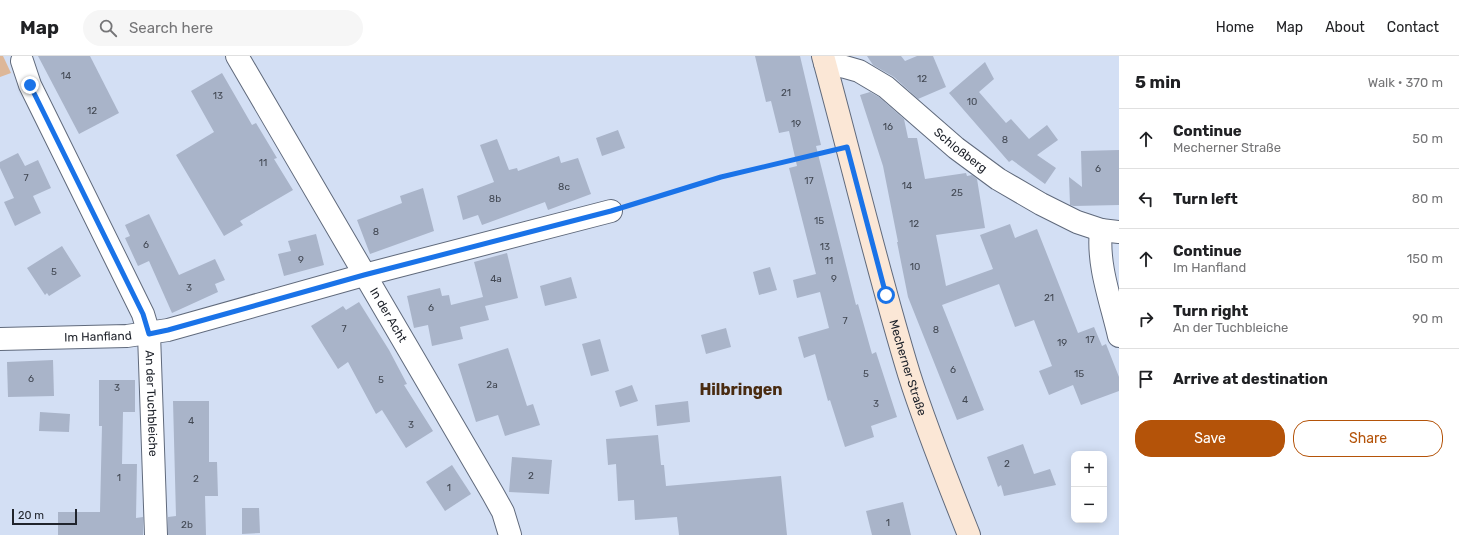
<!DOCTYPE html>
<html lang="en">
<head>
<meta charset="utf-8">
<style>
	:root { --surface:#fff; --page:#f6f6f6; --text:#202124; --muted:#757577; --line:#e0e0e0; --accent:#b45309 }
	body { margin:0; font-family:Rubik,sans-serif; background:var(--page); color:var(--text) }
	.controls { position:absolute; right:12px; bottom:12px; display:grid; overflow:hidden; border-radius:8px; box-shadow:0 2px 10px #0003 }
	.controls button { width:36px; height:36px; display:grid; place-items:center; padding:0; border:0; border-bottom:1px solid var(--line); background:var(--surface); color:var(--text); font:20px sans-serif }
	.scale { position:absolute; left:12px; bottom:10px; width:65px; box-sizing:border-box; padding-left:4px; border:2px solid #20242c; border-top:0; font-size:11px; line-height:14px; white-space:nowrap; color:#20242c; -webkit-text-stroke:3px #d3dff4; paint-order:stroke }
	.stop { position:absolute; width:12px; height:12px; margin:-9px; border:3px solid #1a73e8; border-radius:50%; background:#fff }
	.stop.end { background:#1a73e8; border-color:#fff; box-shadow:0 1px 4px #0008 }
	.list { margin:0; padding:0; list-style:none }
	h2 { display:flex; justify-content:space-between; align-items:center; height:52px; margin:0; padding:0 16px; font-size:17px }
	h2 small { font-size:13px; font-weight:400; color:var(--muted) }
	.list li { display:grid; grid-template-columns:26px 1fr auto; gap:12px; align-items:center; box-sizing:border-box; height:60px; padding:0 16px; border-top:1px solid var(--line) }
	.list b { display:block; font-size:15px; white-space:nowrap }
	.list p { margin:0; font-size:13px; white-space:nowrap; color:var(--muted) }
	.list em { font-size:13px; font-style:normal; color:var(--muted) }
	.actions { display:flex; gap:8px; padding:12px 16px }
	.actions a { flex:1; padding:9px 0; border:1px solid var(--accent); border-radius:16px; text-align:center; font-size:14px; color:var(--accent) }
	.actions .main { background:var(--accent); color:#fff }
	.icon { flex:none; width:22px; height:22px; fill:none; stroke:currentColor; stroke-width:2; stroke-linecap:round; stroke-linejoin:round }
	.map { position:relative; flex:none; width:1119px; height:479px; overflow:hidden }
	header { display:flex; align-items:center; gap:24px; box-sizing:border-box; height:56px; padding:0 20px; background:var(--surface); border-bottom:1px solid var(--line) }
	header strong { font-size:19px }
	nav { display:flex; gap:22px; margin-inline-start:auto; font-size:14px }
	.search { width:280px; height:36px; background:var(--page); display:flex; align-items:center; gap:10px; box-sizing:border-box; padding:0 14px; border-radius:22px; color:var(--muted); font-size:15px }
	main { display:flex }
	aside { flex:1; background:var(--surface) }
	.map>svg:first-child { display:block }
</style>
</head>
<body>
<header>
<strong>Map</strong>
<div class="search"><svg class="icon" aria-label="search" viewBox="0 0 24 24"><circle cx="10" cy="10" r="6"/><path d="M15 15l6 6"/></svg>Search here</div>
<nav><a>Home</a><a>Map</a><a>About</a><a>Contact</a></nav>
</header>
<main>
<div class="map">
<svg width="1119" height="479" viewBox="0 0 1119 479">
	<rect width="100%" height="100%" fill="#d3dff4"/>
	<path fill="#ddb798" d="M 0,0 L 3,0 L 11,17 L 0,21 Z"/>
	<g fill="#a9b4c9">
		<path d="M 38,0 L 90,0 L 119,57 L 79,78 Z"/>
		<path d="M 755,0 L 800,0 L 821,89 L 816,90 L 856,249 L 858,248 L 872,298 L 876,296 L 897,361 L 871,370 L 874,381 L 845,391 L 830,344 L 828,345 L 815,298 L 804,302 L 798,281 L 829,272 L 820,236 L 797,242 L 793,224 L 816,218 L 789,112 L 797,110 L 789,75 L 779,77 L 771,45 L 766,46 Z"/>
		<path d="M 867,0 L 901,0 L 905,5 L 917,0 L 933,0 L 946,31 L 918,43 L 894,21 L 873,9 Z"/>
		<path d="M 985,6 L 994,23 L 979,36 L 1006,67 L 1011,63 L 1029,83 L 1047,69 L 1058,84 L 1037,99 L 1056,112 L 1045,128 L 1012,104 L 1009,106 L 949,37 Z"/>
		<path d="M 222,17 L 252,69 L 256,67 L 277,102 L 274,103 L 293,134 L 240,165 L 243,169 L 224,180 L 176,99 L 214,76 L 191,35 Z"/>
		<path d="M 870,36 L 879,41 L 904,63 L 908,82 L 917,82 L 925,123 L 966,117 L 967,120 L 972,119 L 977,123 L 985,172 L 936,179 L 946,230 L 993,213 L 980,179 L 1010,168 L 1015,182 L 1037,173 L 1078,277 L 1094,271 L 1102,290 L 1106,288 L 1119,321 L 1119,335 L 1081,349 L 1073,329 L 1049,339 L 1039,315 L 1052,310 L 1034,264 L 1015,271 L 999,228 L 942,249 L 984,354 L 957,364 L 908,241 L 897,186 L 898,186 L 883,110 L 860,39 Z"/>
		<path d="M 618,74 L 625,92 L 602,100 L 596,82 Z"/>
		<path d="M 497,83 L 509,114 L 517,112 L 518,115 L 559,100 L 561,107 L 578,102 L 591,138 L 548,154 L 545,146 L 482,169 L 478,159 L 463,164 L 457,140 L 494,126 L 480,89 Z"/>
		<path d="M 1119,94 L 1119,149 L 1074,150 L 1070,149 L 1069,121 L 1082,131 L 1081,95 Z"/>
		<path d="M 18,97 L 25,110 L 38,104 L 51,132 L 33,140 L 41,157 L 15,170 L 4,146 L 14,142 L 0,112 L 0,106 Z"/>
		<path d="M 423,132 L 434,175 L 370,198 L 357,164 L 402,147 L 400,140 Z"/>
		<path d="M 149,158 L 179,219 L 215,203 L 225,224 L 215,228 L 218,236 L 172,257 L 149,205 L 138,210 L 125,182 L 130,180 L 125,169 Z"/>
		<path d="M 316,178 L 324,209 L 284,220 L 278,198 L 291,195 L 288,185 Z"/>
		<path d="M 62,190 L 81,220 L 49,240 L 47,237 L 45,239 L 27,212 Z"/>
		<path d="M 507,197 L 518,242 L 485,250 L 489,264 L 460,271 L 463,283 L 432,290 L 428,269 L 414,272 L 407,240 L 440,232 L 442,240 L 449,239 L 451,249 L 483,241 L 474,206 Z"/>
		<path d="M 770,211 L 777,234 L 759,239 L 753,216 Z"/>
		<path d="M 571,221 L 577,242 L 545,250 L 540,230 Z"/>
		<path d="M 359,246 L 389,294 L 407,328 L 404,329 L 433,375 L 406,392 L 382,354 L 376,358 L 348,306 L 338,313 L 311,270 L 343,250 L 346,254 Z"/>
		<path d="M 726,272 L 731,291 L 706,298 L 701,279 Z"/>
		<path d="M 600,283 L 609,315 L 591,320 L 582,288 Z"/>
		<path d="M 508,292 L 527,350 L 533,348 L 540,369 L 505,380 L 498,359 L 476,366 L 458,308 Z"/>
		<path d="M 53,304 L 54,340 L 8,341 L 7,306 Z"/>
		<path d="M 99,324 L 135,324 L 135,356 L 123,356 L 122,408 L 137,408 L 136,462 L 143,461 L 143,479 L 58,479 L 58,456 L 100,456 L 102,370 L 99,370 Z"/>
		<path d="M 632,329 L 638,345 L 620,351 L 615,335 Z"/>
		<path d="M 173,345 L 209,345 L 209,406 L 217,406 L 218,440 L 205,440 L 206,479 L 168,479 L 168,461 L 176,460 Z"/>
		<path d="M 688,345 L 690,366 L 657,370 L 655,349 Z"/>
		<path d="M 40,356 L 70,358 L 69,376 L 39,375 Z"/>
		<path d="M 658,379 L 661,409 L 664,409 L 666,430 L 781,420 L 787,479 L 679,479 L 677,461 L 635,464 L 634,444 L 618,445 L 616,408 L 608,409 L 606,383 Z"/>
		<path d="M 1023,388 L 1034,418 L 1050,413 L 1056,429 L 1004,440 L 1001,429 L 998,431 L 987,401 Z"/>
		<path d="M 512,401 L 552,404 L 549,438 L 509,436 Z"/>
		<path d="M 452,409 L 471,438 L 445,455 L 426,426 Z"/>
		<path d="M 903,446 L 911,479 L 872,479 L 866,455 Z"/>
		<path d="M 242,452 L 259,452 L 260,477 L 242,478 Z"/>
	</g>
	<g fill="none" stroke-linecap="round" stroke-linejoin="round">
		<g stroke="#606a7c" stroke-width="24">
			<g id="street">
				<path id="s1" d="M 237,0 L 493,438 L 503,456 L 510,479"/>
				<path id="s2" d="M 22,5 L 30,29 L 143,258 L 149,278 L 156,479"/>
				<path id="s3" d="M 825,7 L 845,11 L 859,15 L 886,31 L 956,92 L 998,123 L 1041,148 L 1077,166 L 1101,174 L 1119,176"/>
				<path d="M 1101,174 C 1097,209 1111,245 1119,280"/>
				<path id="s4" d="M 0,283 L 127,280 L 168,274 L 364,219 L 611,155"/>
			</g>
		</g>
		<g stroke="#606a7c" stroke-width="24">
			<g id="secondary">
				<path id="s5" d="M 823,0 C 852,106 877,213 909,318 C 926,372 948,426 969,479"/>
			</g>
		</g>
		<path stroke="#9ca6b7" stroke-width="2.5" stroke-dasharray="2 2" stroke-linecap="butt" d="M 631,148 L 721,121 L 827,96"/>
		<use href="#street" stroke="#fff" stroke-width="22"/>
		<use href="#secondary" stroke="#fbe7d6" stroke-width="22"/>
	</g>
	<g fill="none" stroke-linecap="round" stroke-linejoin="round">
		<path stroke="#1a73e8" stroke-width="5" d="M 30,29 L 143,258 L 149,278 L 168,274 L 364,219 L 611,155 L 721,121 L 847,91 L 886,239"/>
	</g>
	<g text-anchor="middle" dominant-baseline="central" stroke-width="3" stroke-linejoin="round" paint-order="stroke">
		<g font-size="10" fill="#424853">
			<text x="66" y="20">14</text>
			<text x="922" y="23">12</text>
			<text x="786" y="37">21</text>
			<text x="218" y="40">13</text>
			<text x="972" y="46">10</text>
			<text x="92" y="55">12</text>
			<text x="796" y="68">19</text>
			<text x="888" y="71">16</text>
			<text x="1005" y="84">8</text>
			<text x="263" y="107">11</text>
			<text x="1098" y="113">6</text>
			<text x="26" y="122">7</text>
			<text x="809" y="125">17</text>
			<text x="907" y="130">14</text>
			<text x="564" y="131">8c</text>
			<text x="957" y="137">25</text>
			<text x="495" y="143">8b</text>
			<text x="819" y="165">15</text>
			<text x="914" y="168">12</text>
			<text x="376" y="176">8</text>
			<text x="146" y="189">6</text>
			<text x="825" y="191">13</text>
			<text x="301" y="204">9</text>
			<text x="829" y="205">11</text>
			<text x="915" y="211">10</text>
			<text x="54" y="216">5</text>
			<text x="496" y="223">4a</text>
			<text x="834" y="223">9</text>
			<text x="189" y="232">3</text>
			<text x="1049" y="242">21</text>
			<text x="431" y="252">6</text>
			<text x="845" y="265">7</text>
			<text x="344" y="273">7</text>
			<text x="936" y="274">8</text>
			<text x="1090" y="284">17</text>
			<text x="1062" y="287">19</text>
			<text x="953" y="314">6</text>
			<text x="866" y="318">5</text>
			<text x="1079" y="318">15</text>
			<text x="31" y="323">6</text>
			<text x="381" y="324">5</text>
			<text x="492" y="329">2a</text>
			<text x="117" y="332">3</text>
			<text x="965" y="344">4</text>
			<text x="876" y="348">3</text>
			<text x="191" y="365">4</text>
			<text x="411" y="369">3</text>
			<text x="1007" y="408">2</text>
			<text x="531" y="420">2</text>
			<text x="119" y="422">1</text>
			<text x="196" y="423">2</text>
			<text x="449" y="432">1</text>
			<text x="888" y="467">1</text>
			<text x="187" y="469">2b</text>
		</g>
		<g font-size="12" fill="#20242c" stroke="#d3dff4">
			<text stroke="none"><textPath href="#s3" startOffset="164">Schloßberg</textPath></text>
			<text stroke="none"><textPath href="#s1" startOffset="300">In der Acht</textPath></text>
			<text stroke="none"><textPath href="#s4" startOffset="98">Im Hanfland</textPath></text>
			<text stroke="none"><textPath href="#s5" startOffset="323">Mecherner Straße</textPath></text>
			<text stroke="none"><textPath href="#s2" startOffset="371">An der Tuchbleiche</textPath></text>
		</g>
		<g font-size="16" font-weight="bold" fill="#492b10" stroke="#d3dff4">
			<text x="741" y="333">Hilbringen</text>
		</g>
	</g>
</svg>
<div class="controls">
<button>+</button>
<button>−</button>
</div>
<div class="scale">20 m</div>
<div class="stop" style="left:886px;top:239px"></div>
<div class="stop end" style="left:30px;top:29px"></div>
</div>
<aside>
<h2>5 min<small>Walk · 370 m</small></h2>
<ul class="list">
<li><svg class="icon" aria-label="ahead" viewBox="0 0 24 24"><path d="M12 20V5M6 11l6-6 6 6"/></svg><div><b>Continue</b><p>Mecherner Straße</p></div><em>50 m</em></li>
<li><svg class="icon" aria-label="left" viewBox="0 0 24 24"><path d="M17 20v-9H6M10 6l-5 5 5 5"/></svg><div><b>Turn left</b></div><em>80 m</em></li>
<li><svg class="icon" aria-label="ahead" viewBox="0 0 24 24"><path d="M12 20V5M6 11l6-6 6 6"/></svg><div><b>Continue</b><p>Im Hanfland</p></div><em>150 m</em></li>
<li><svg class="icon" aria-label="right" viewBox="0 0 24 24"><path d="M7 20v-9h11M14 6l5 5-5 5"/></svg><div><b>Turn right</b><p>An der Tuchbleiche</p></div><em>90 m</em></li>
<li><svg class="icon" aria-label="arrive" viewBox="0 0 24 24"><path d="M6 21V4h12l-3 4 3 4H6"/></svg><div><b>Arrive at destination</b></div></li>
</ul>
<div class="actions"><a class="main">Save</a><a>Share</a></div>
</aside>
</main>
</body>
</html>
